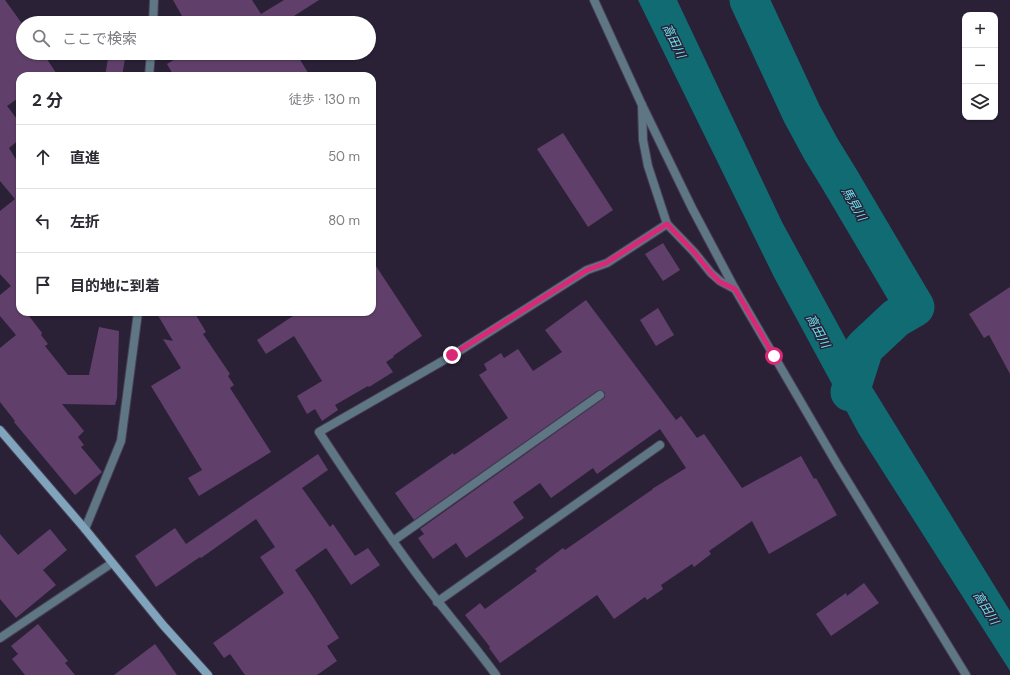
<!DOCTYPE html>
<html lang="ja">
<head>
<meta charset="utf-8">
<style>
	:root { --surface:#fff; --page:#f7f7f7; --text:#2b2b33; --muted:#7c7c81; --line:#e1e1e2 }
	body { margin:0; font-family:"DM Sans","Noto Sans JP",sans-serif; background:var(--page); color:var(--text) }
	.controls { position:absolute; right:12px; top:12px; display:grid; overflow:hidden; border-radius:8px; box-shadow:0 1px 3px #0004 }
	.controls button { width:36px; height:36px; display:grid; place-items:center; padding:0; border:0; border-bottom:1px solid var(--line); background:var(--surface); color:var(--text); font:20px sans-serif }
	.stop { position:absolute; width:12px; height:12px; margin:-9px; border:3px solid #db2777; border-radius:50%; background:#fff }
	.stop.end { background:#db2777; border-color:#fff; box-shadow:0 1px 4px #0008 }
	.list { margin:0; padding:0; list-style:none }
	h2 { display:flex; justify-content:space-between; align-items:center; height:52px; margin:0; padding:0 16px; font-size:17px }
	h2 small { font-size:13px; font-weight:400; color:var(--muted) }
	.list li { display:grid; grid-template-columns:26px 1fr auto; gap:12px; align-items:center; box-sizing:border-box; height:64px; padding:0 16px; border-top:1px solid var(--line) }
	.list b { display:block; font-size:15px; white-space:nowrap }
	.list em { font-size:13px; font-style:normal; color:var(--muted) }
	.icon { flex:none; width:22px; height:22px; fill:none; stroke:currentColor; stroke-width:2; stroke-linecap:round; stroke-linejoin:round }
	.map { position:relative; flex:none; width:1010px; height:675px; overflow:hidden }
	.search { position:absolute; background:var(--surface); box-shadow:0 1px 3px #0004; left:16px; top:16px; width:360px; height:44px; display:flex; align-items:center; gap:10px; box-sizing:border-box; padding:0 14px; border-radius:22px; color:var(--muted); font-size:15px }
	.panel { position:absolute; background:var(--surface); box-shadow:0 1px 3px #0004; left:16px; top:72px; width:360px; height:244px; border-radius:12px }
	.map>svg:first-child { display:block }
</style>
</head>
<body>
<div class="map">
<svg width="1010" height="675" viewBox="0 0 1010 675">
	<rect width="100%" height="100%" fill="#2a2137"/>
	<path fill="#116b73" d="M 638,0 L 677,0 L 782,222 L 872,387 L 1010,611 L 1010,671 L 859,434 L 774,277 Z"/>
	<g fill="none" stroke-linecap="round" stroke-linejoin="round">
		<path stroke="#116b73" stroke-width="39" d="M 749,0 L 802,114 L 821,149 L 840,180 L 915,307 L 896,318 L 864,348 L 850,392"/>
	</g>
	<g fill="#60406a">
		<path d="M 0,0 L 5,0 L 23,25 L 23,53 L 43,53 L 58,76 L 20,76 L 20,97 L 7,106 L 20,123 L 20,139 L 9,148 L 20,166 L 20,312 L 26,312 L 42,333 L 41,335 L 48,344 L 45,346 L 68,375 L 89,375 L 99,327 L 119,331 L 117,398 L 115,405 L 62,404 L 84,431 L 78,437 L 84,445 L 81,447 L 102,472 L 75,495 L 14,422 L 15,421 L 0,402 L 0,348 L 16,335 L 0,316 L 0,295 L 11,286 L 0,274 L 0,211 L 15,199 L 0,181 Z"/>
		<path d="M 173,0 L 252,0 L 261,14 L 284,0 L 319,0 L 283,23 L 186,23 Z"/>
		<path d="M 109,53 L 126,53 L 122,76 L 105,76 Z"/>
		<path d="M 185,53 L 296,53 L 310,76 L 174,76 L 167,64 Z"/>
		<path d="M 563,133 L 613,210 L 588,227 L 537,149 Z"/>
		<path d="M 663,243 L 680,270 L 663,281 L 645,254 Z"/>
		<path d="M 372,260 L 422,336 L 393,356 L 394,357 L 386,362 L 393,372 L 369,387 L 368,386 L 335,405 L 338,410 L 322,421 L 315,409 L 307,414 L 297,396 L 322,381 L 294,336 L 266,354 L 257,340 L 299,312 L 372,312 Z"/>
		<path d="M 1010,287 L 1010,374 L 989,335 L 984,338 L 969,314 Z"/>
		<path d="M 586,300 L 676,420 L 681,416 L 697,438 L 704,434 L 742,488 L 801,456 L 814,479 L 816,478 L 837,515 L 769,554 L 752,521 L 709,551 L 711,554 L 694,567 L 692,564 L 661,585 L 663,589 L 647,600 L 645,597 L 614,619 L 597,595 L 500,663 L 489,648 L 490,647 L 465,615 L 480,603 L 485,609 L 537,571 L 535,569 L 563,548 L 565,550 L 653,489 L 652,489 L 686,468 L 660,429 L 597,474 L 593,468 L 551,498 L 540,483 L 513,502 L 524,518 L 466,558 L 456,543 L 433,559 L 418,538 L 424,534 L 420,529 L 603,399 L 605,397 L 605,394 L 604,392 L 600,390 L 597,391 L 414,520 L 395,493 L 453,453 L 454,455 L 508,418 L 479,375 L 487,370 L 484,364 L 501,353 L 504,358 L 518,349 L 533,371 L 562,352 L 545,330 Z"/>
		<path d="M 658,308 L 674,335 L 656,346 L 640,320 Z"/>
		<path d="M 156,312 L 194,312 L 206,332 L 203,334 L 230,374 L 228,376 L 234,385 L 230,388 L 271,452 L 199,496 L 188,478 L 202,470 L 151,386 L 181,368 L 163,339 L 173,341 Z"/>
		<path d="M 318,454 L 328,470 L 302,488 L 330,527 L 333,524 L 355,556 L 368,548 L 380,565 L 351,585 L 326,548 L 295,570 L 313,597 L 339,638 L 327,646 L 337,661 L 317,675 L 245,675 L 230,654 L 224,658 L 213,643 L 284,593 L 260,557 L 275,547 L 256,519 L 201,558 L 200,557 L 156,587 L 135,556 L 175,528 L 186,544 Z"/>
		<path d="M 50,529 L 67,550 L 43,570 L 56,585 L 16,618 L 0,599 L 0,534 L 18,555 Z"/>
		<path d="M 864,583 L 879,603 L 831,636 L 816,614 L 846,593 L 847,596 Z"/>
		<path d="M 38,624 L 68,661 L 65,663 L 75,675 L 25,675 L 12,659 L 18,654 L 11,646 Z"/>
		<path d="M 155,644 L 177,675 L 114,675 Z"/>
	</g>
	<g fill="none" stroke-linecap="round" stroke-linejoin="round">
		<g stroke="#473f54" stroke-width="10">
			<g id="street">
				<path d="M 594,0 L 642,105 L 692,208 L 735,289 L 837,464 L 966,675"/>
				<path d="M 153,23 L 154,0"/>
				<path d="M 149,76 L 151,53"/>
				<path d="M 667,224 L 694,252 L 711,273 L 720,281 L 735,289"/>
				<path d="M 85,529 L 121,441 L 138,312"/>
				<path d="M 393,541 L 600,395"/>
				<path d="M 437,602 L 660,445"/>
				<path d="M 0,638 L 112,563"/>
				<path d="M 496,675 C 471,641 444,610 419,577 C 384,530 351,481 319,432 L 453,355 L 587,270 L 607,263 L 667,224 L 648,166 L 643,140 L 642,105"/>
			</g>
		</g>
		<g stroke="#473f54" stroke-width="10">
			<path id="secondary" d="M 0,430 L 85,529 L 163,625 L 208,675"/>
		</g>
		<use href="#street" stroke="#5f7685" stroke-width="8"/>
		<use href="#secondary" stroke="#7fa4bb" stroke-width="8"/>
	</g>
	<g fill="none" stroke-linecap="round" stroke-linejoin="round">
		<path stroke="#db2777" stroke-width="5" d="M 452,355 L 587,270 L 606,263 L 667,224 L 694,252 L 711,273 L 720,282 L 735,289 L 774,356"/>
	</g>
	<g text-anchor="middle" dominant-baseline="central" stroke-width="3" stroke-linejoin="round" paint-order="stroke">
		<g font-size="12" font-style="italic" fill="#6ce3ef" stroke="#2a2137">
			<text transform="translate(674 41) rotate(64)">高田川</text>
			<text transform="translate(854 204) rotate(60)">馬見川</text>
			<text transform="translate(818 331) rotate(62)">高田川</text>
			<text transform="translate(986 608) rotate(58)">高田川</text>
		</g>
	</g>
</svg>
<div class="controls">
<button>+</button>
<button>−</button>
<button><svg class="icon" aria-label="layers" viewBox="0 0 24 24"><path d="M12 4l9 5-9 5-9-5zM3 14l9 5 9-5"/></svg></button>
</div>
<div class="stop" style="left:774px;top:356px"></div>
<div class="stop end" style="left:452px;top:355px"></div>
<div class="search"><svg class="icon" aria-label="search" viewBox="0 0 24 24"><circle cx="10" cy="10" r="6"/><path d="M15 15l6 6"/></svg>ここで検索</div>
<section class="panel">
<h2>2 分<small>徒歩 · 130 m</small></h2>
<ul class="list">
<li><svg class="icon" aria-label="ahead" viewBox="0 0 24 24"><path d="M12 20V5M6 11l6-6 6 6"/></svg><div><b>直進</b></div><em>50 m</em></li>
<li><svg class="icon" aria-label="left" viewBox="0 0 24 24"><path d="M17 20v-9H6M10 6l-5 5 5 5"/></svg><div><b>左折</b></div><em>80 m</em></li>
<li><svg class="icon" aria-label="arrive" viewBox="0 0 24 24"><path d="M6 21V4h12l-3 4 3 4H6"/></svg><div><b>目的地に到着</b></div></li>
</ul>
</section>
</div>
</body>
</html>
